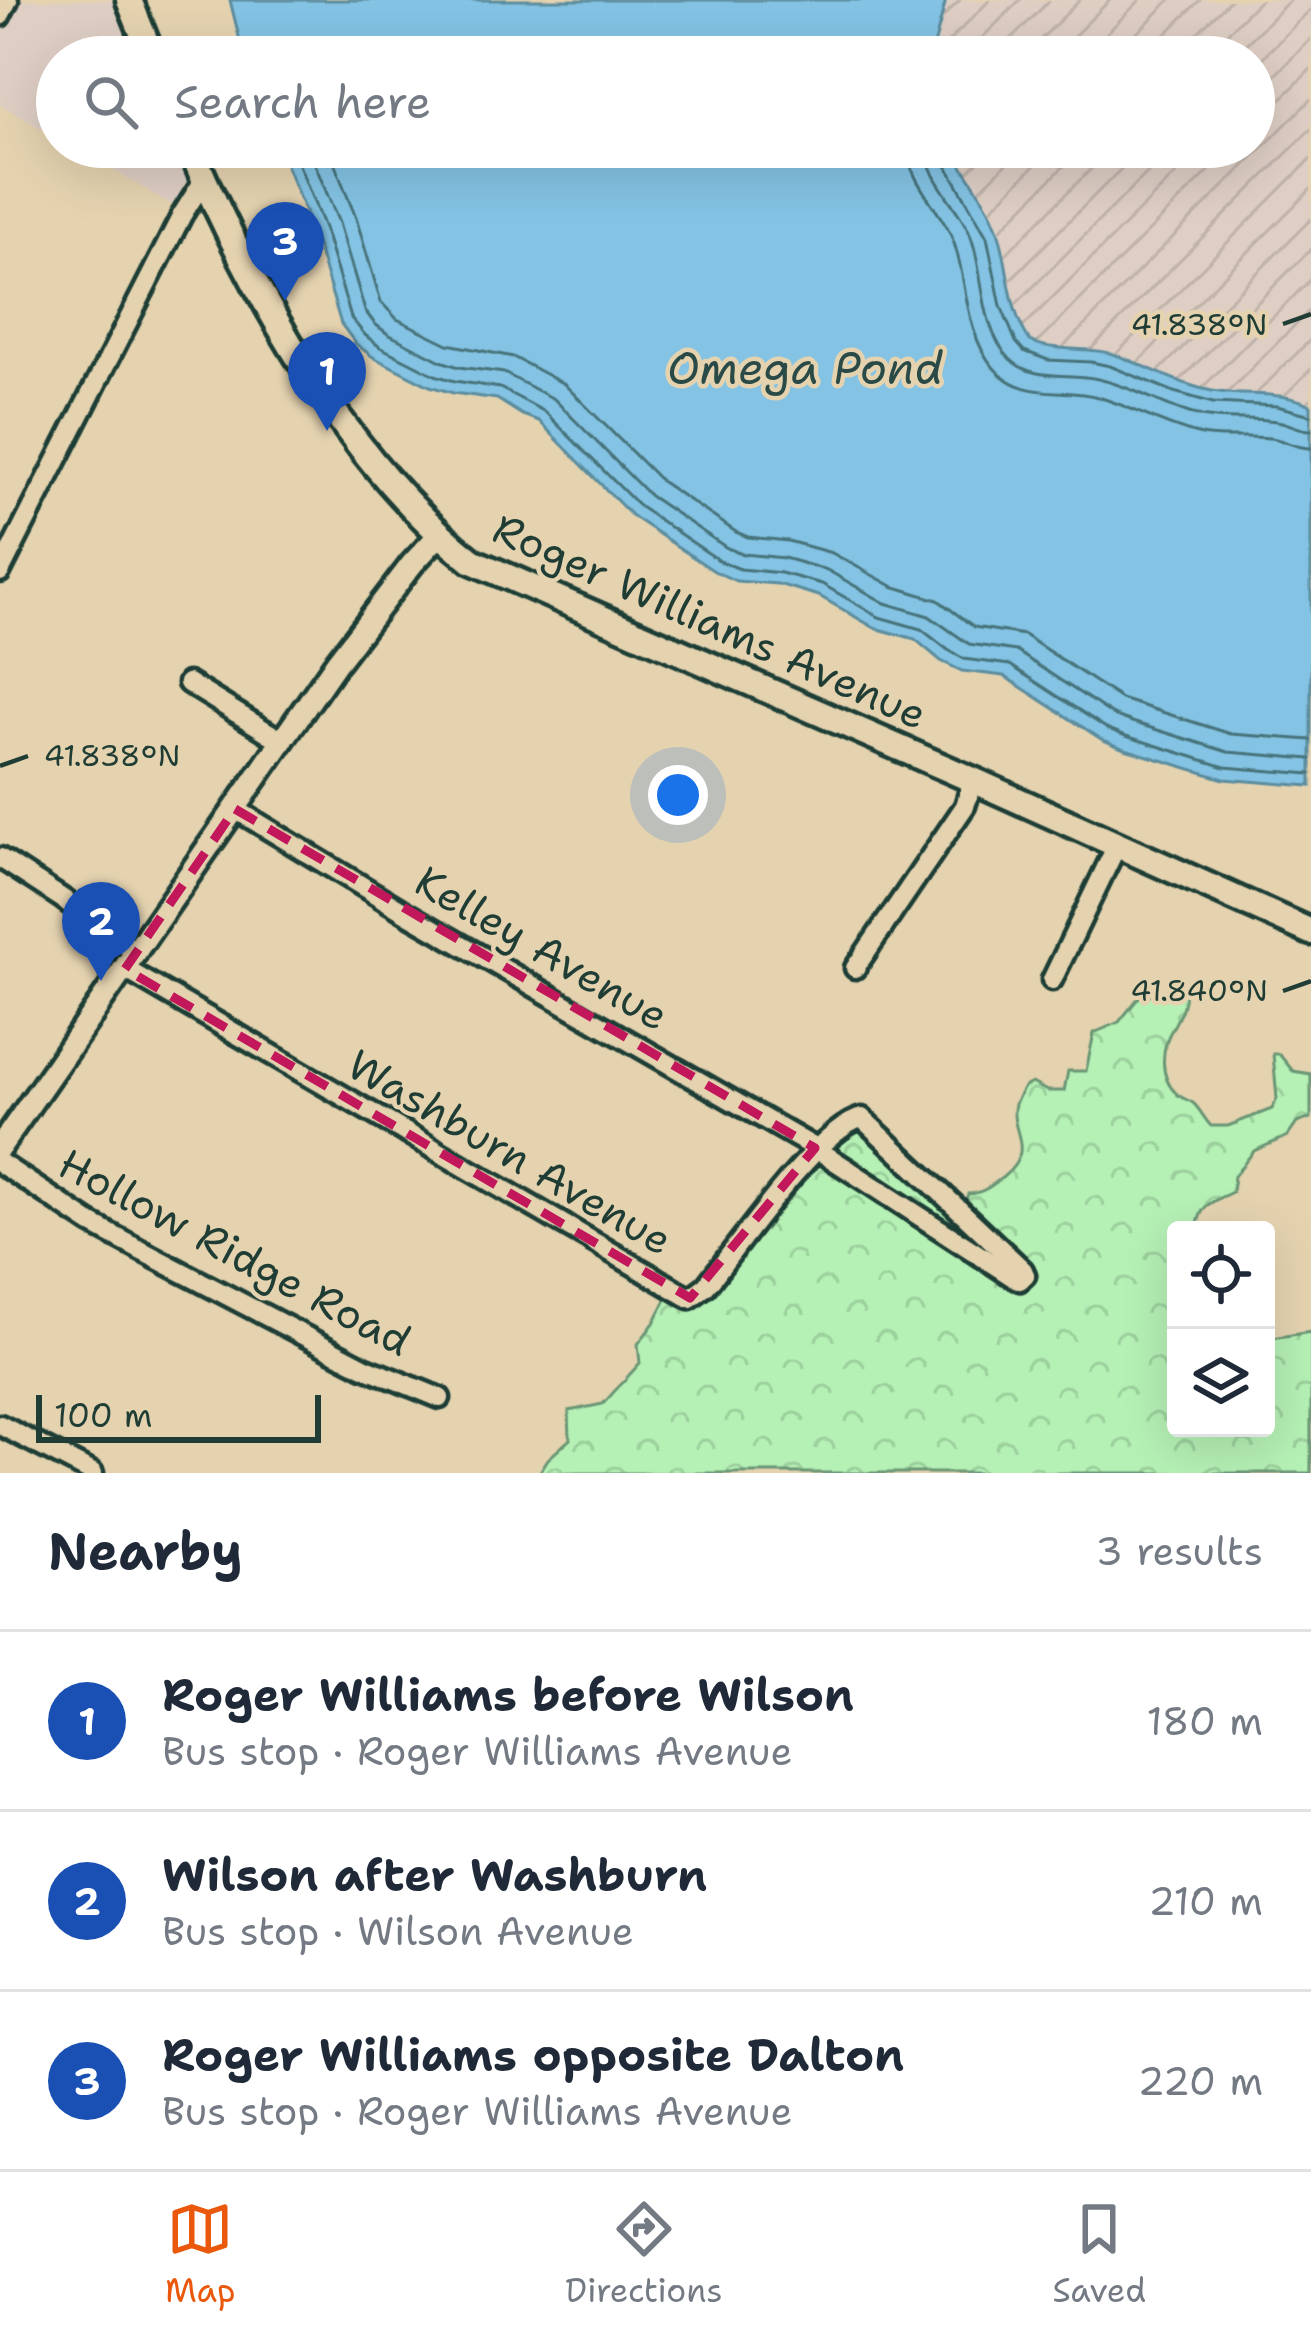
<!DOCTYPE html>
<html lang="en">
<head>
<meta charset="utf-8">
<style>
	:root { --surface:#fff; --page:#f2f2f3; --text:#1f2937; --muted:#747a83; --line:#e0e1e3; --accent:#ea580c }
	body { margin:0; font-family:"Shantell Sans",sans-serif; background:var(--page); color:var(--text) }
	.controls { position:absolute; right:36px; bottom:36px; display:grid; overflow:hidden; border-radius:12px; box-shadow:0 12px 48px #0002 }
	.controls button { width:108px; height:108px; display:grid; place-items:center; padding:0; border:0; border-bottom:3px solid var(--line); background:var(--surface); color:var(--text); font:60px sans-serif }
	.scale { position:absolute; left:36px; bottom:30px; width:285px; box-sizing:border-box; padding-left:12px; border:6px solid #1f3d34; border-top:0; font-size:33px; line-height:42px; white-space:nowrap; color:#1f3d34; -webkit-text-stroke:9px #e5d3b0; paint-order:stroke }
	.you { position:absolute; left:678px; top:795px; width:42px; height:42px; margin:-30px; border:9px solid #fff; border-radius:50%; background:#1a73e8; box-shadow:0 0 0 18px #1a73e833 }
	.badge { display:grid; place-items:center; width:78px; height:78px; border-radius:50%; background:var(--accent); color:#fff; font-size:39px; font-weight:700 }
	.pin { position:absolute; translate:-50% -99px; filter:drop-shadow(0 3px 6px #0008) }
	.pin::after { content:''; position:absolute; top:63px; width:42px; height:36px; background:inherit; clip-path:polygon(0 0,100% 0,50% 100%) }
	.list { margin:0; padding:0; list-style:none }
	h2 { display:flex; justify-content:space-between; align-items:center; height:156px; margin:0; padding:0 48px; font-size:51px }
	h2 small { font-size:39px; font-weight:400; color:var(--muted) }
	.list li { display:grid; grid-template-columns:78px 1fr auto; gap:36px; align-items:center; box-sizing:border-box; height:180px; padding:0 48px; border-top:3px solid var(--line) }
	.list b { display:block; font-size:45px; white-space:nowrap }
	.list p { margin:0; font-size:39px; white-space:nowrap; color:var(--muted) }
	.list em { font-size:39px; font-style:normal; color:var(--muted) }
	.icon { flex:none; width:66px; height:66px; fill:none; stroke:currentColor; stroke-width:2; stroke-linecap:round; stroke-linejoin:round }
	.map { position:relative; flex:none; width:1311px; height:1473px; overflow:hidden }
	.search { position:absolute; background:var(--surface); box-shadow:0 12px 48px #0002; left:36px; right:36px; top:36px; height:132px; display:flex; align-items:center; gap:30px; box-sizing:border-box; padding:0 42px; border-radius:66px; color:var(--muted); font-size:45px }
	.sheet { height:696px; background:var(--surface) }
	nav { display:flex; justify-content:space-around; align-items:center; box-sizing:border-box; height:168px; border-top:3px solid var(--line); background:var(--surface); font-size:33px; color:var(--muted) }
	nav a { display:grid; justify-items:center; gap:6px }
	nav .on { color:var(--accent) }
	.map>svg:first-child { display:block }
</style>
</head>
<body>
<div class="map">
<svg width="1311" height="1473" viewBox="0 0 1311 1473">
	<defs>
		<pattern id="industrial-furrows" width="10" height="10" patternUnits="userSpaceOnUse" patternTransform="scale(3)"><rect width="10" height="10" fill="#decec4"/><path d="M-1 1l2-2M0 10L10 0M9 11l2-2" fill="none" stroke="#beb2a9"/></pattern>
		<pattern id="forest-crowns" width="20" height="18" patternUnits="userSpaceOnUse" patternTransform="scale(3)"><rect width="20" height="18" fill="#b5f0b5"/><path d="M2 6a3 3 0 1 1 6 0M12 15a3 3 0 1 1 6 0" fill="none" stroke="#9bcf9c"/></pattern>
	</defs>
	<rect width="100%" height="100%" fill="#e5d3b0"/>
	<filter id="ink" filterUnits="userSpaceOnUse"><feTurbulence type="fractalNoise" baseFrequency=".00833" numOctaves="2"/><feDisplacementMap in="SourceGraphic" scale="24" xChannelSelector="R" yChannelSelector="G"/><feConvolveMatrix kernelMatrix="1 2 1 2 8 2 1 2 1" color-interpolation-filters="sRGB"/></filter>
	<g filter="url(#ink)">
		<g fill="#decec4">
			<path d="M 0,0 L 130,0 L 150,57 L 57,57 L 57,138 L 0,104 Z"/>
			<path d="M 73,147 L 186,147 L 197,173 L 179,209 Z"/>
		</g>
		<path fill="url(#industrial-furrows)" d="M 946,0 L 1311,0 L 1311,405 L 1278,394 L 1229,393 L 1203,389 L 1092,350 L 1051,348 L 1030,341 L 1012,302 L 999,234 L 990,214 L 950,147 L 1254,147 L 1254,57 L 931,57 Z"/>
		<path fill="url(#forest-crowns)" stroke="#6a9674" stroke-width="3" d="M 1184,983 C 1187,1002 1181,1013 1172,1029 C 1161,1048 1159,1077 1176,1093 C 1180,1098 1187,1099 1193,1103 C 1200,1109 1204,1119 1211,1126 L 1228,1126 L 1272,1109 L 1277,1099 L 1273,1054 L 1279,1054 L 1293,1071 L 1311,1074 L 1311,1118 L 1297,1123 L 1288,1136 L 1254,1151 L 1234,1176 L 1232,1192 C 1210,1203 1200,1204 1197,1230 L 1176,1230 L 1176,1428 L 1266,1428 L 1266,1336 L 1272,1338 L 1311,1332 L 1311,1473 L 539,1473 L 548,1459 L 570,1439 L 569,1411 L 603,1404 L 640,1363 L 638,1344 L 654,1323 L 674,1284 L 687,1290 L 695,1287 L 792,1178 L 862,1121 L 962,1211 L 968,1194 C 983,1193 991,1186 1003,1177 C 1038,1148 1008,1131 1015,1104 C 1017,1098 1021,1093 1024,1087 L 1032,1083 L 1047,1091 L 1064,1091 L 1068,1071 L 1086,1071 L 1094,1033 L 1119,1022 L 1139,997 L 1168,991 Z"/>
		<g fill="#84c3e4" stroke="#5c8d9e" stroke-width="3">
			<path d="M 230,0 L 946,0 L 931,57 L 244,57 Z"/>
			<path d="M 279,147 L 950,147 C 966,174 988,201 998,231 C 1010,268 1007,308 1030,341 C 1056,353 1086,346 1113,354 C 1149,366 1181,387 1219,392 C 1252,397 1280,390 1311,405 L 1311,786 L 1224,779 L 1122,748 L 1101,739 L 1004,676 L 962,671 L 941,661 L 915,639 L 875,628 L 819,596 L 778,584 L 736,581 L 714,571 L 632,516 L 539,421 L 522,415 L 497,399 L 453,393 L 430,386 L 373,357 L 356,344 L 341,324 L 313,232 Z"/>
		</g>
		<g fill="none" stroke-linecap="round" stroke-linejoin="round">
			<g stroke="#47737a" stroke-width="3">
				<path d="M 292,147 L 324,228 L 351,318 L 365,335 L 380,347 L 435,375 L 455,381 L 500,388 L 545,412 L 640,507 L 720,561 L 740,569 L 781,573 L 822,584 L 879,617 L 921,629 L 948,650 L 964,659 L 1010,665 L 1106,728 L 1126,736 L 1225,767 L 1311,774"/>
				<path d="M 308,147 L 339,223 L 365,311 L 375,324 L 388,334 L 441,361 L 459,367 L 504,373 L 554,399 L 650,496 L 727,548 L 743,554 L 784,558 L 827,570 L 885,603 L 929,616 L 969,644 L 1016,651 L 1113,715 L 1132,722 L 1228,752 L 1311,759"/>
				<path d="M 328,147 L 356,218 L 381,302 L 397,319 L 448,344 L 513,357 L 564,384 L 662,482 L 736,532 L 748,537 L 788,541 L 832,553 L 892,586 L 938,600 L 974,627 L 1024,635 L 1121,699 L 1231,734 L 1311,740"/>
				<path d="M 907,147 C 909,185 944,211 955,246 C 968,286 965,334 994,368 C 1022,401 1062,387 1098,397 C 1133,407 1165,427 1202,435 C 1226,440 1252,434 1276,439 C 1288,442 1297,448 1311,448"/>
				<path d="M 926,147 C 927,180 960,207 971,237 C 985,275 979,327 1010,359 C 1033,382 1069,372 1098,379 C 1131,386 1161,405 1193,414 C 1221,422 1248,417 1276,421 C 1288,422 1298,430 1311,430"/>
				<path d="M 941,147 L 942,157 L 987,237 L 1001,306 L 1016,342 L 1024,351 L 1048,360 L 1091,362 L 1110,366 L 1174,392 L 1213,403 L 1277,406 L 1311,415"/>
			</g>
			<g stroke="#1f3d34" stroke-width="27">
				<g id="minor">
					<path d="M 0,16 L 8,0"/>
					<path d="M 0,572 L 182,215 L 204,180"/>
					<path d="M 188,683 L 282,741"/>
					<path d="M 235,809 L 410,915 L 815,1148 L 1013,1277 L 1020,1280 L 1025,1275"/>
					<path d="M 0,858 L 63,899 L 137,953"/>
					<path d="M 855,968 L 965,806 L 973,780"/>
					<path d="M 125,969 L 690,1298 L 706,1286 C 737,1247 819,1128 862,1118 L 1023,1270 L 1025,1275"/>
					<path d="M 1052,980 L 1117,845"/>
					<path d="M 0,1163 L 90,1223 L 142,1251 L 364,1367 L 440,1398"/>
					<path d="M 0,1425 L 93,1473"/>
				</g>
			</g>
			<g stroke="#1f3d34" stroke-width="30">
				<path id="tertiary" d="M 0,1147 L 336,663 L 412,564 L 439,535"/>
			</g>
			<g stroke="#1f3d34" stroke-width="33">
				<g id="secondary">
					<path d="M 129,0 L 152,57"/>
					<path d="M 190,147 C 251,291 348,464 472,561 L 973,780 L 1311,932"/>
				</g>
			</g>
			<use href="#minor" stroke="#e5d3b0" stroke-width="18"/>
			<use href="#tertiary" stroke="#e5d3b0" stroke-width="21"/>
			<use href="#secondary" stroke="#e5d3b0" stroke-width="24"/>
		</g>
	</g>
	<path fill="none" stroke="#c2185b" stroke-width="9" stroke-dasharray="24 15" stroke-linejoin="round" d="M 235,809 L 815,1148 L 690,1298 L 125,969 Z"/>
	<path fill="none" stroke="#1f3d34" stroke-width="4.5" d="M 1283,324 L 1311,314M 0,766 L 28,756M 1283,991 L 1311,981"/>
	<g text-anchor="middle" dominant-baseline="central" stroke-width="9" stroke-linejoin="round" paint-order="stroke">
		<g font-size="42" fill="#1f3d34" stroke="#e5d3b0">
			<text transform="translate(710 621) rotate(24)">Roger Williams Avenue</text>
			<text transform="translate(542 948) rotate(30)">Kelley Avenue</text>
			<text transform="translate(510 1152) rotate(30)">Washburn Avenue</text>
			<text transform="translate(235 1252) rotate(28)">Hollow Ridge Road</text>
		</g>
		<g font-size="45" font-style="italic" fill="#294a46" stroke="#e5d3b0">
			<text x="805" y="368">Omega Pond</text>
		</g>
	</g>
	<g font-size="30" text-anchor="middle" fill="#1f3d34" stroke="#e5d3b0" stroke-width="9" stroke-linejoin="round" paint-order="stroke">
		<text x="1199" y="335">41.838°N</text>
		<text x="112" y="766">41.838°N</text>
		<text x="1199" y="1001">41.840°N</text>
	</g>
</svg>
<div class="controls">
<button><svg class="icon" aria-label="locate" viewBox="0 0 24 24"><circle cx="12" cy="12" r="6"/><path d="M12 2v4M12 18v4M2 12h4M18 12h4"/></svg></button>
<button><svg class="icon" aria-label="layers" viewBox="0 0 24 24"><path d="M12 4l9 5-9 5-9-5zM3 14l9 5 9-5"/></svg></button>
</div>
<div class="scale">100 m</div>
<div class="you"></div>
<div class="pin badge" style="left:327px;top:431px;background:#1a4fb4">1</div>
<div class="pin badge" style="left:101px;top:981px;background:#1a4fb4">2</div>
<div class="pin badge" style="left:285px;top:301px;background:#1a4fb4">3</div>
<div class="search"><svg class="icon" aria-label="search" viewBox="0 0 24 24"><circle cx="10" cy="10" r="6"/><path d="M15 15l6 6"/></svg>Search here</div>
</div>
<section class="sheet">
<h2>Nearby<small>3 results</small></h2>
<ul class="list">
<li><span class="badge" style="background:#1a4fb4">1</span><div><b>Roger Williams before Wilson</b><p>Bus stop · Roger Williams Avenue</p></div><em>180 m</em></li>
<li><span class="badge" style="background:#1a4fb4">2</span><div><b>Wilson after Washburn</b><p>Bus stop · Wilson Avenue</p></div><em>210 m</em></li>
<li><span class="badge" style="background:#1a4fb4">3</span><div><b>Roger Williams opposite Dalton</b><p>Bus stop · Roger Williams Avenue</p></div><em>220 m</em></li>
</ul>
</section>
<nav>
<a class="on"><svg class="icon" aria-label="map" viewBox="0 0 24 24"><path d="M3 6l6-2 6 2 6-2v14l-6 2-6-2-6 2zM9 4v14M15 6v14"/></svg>Map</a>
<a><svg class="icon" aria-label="directions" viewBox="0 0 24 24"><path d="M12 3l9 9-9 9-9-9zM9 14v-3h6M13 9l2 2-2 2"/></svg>Directions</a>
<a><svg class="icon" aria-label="saved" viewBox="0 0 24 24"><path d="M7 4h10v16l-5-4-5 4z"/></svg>Saved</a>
</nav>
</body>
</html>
